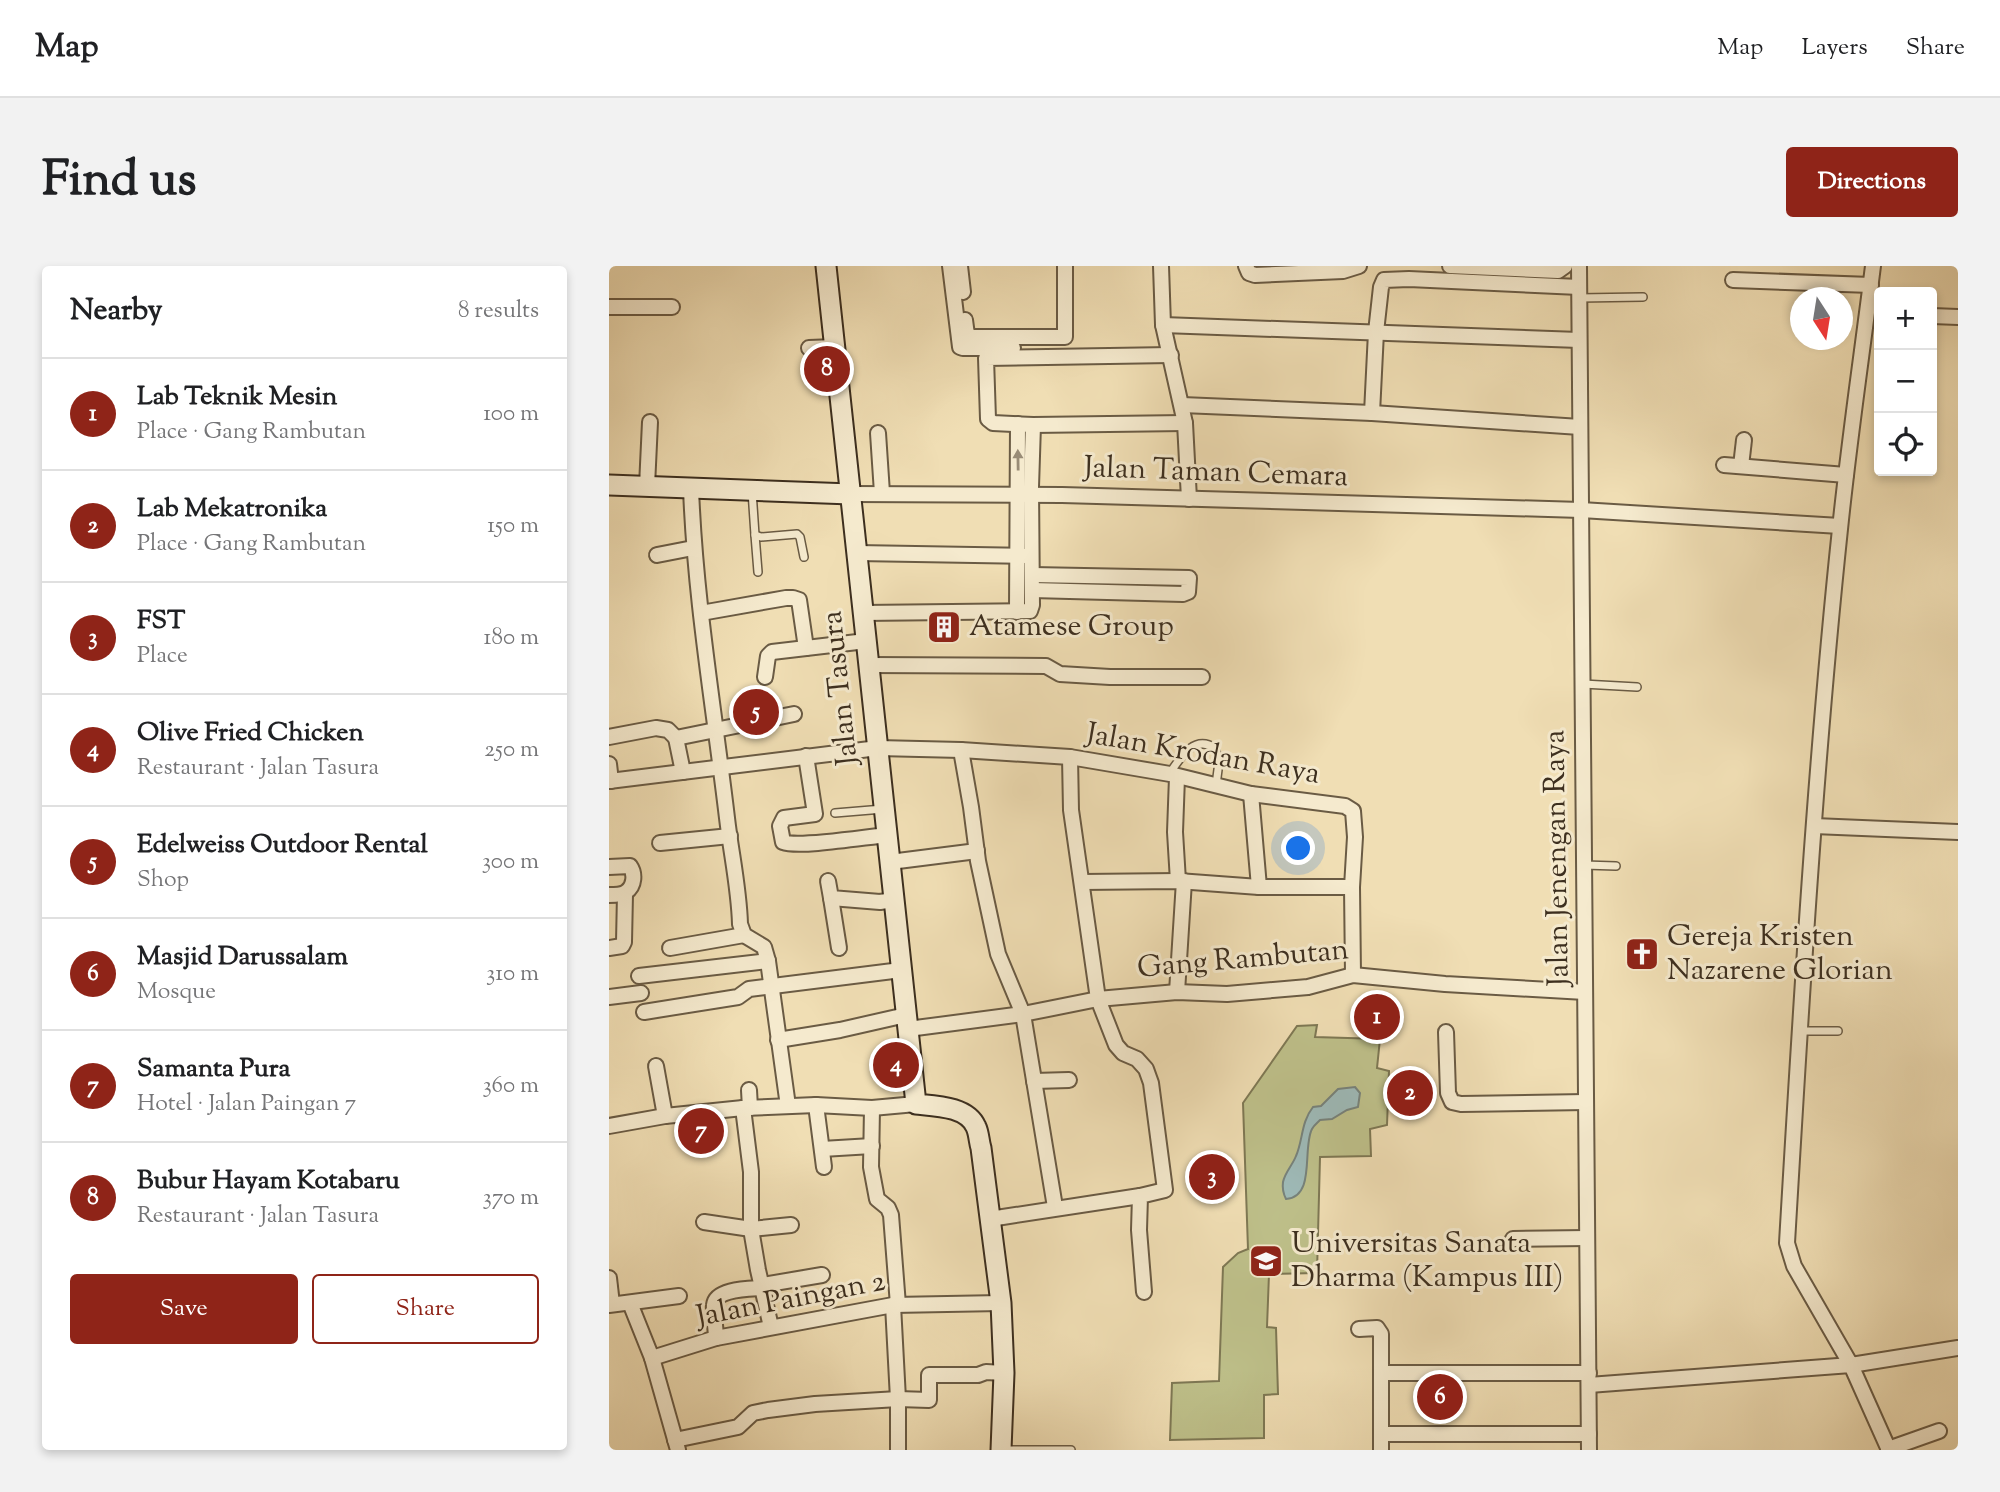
<!DOCTYPE html>
<html lang="en">
<head>
<meta charset="utf-8">
<style>
	:root { --surface:#fff; --page:#f2f2f2; --text:#202124; --muted:#757577; --line:#e0e0e0; --accent:#8f2418 }
	body { margin:0; font-family:"Sorts Mill Goudy",serif; background:var(--page); color:var(--text) }
	.controls { position:absolute; right:21px; top:21px; display:grid; overflow:hidden; border-radius:7px; box-shadow:0 4px 10px #0003 }
	.controls button { width:63px; height:63px; display:grid; place-items:center; padding:0; border:0; border-bottom:2px solid var(--line); background:var(--surface); color:var(--text); font:35px sans-serif }
	.compass { position:absolute; left:1181px; top:21px; width:63px; height:63px; border-radius:50%; background:var(--surface); box-shadow:0 4px 10px #0003; rotate:168deg }
	.you { position:absolute; left:690px; top:583px; width:24px; height:24px; margin:-18px; border:5px solid #fff; border-radius:50%; background:#1a73e8; box-shadow:0 0 0 10px #1a73e833 }
	.badge { display:grid; place-items:center; width:46px; height:46px; border-radius:50%; background:var(--accent); color:#fff; font-size:23px; font-weight:700 }
	.pin { position:absolute; translate:-50% -50%; border:4px solid #fff; box-shadow:0 2px 7px #0006 }
	.list { margin:0; padding:0; list-style:none }
	h2 { display:flex; justify-content:space-between; align-items:center; height:91px; margin:0; padding:0 28px; font-size:30px }
	h2 small { font-size:23px; font-weight:400; color:var(--muted) }
	.list li { display:grid; grid-template-columns:46px 1fr auto; gap:21px; align-items:center; box-sizing:border-box; height:112px; padding:0 28px; border-top:2px solid var(--line) }
	.list b { display:block; font-size:26px; white-space:nowrap }
	.list p { margin:0; font-size:23px; white-space:nowrap; color:var(--muted) }
	.list em { font-size:23px; font-style:normal; color:var(--muted) }
	.actions { display:flex; gap:14px; padding:21px 28px }
	.actions a { flex:1; padding:16px 0; border:2px solid var(--accent); border-radius:7px; text-align:center; font-size:24px; color:var(--accent) }
	.actions .main { background:var(--accent); color:#fff }
	.icon { flex:none; width:38px; height:38px; fill:none; stroke:currentColor; stroke-width:2; stroke-linecap:round; stroke-linejoin:round }
	.map { position:relative; flex:none; width:1349px; height:1184px; overflow:hidden; border-radius:7px }
	header { display:flex; align-items:center; gap:42px; box-sizing:border-box; height:98px; padding:0 35px; background:var(--surface); border-bottom:2px solid var(--line) }
	header strong { font-size:33px }
	nav { display:flex; gap:38px; margin-inline-start:auto; font-size:24px }
	.intro { display:flex; align-items:center; justify-content:space-between; box-sizing:border-box; height:168px; padding:0 42px }
	h1 { margin:0; font-size:49px }
	.button { padding:18px 32px; border-radius:7px; background:var(--accent); color:#fff; font-size:24px; font-weight:700 }
	main { display:flex; gap:42px; padding:0 42px }
	aside { flex:1; background:var(--surface); border-radius:7px; box-shadow:0 4px 10px #0003 }
	.map>svg:first-child { display:block }
</style>
</head>
<body>
<header>
<strong>Map</strong>
<nav><a>Map</a><a>Layers</a><a>Share</a></nav>
</header>
<div class="intro"><h1>Find us</h1><a class="button">Directions</a></div>
<main>
<aside>
<h2>Nearby<small>8 results</small></h2>
<ul class="list">
<li><span class="badge">1</span><div><b>Lab Teknik Mesin</b><p>Place · Gang Rambutan</p></div><em>100 m</em></li>
<li><span class="badge">2</span><div><b>Lab Mekatronika</b><p>Place · Gang Rambutan</p></div><em>150 m</em></li>
<li><span class="badge">3</span><div><b>FST</b><p>Place</p></div><em>180 m</em></li>
<li><span class="badge">4</span><div><b>Olive Fried Chicken</b><p>Restaurant · Jalan Tasura</p></div><em>250 m</em></li>
<li><span class="badge">5</span><div><b>Edelweiss Outdoor Rental</b><p>Shop</p></div><em>300 m</em></li>
<li><span class="badge">6</span><div><b>Masjid Darussalam</b><p>Mosque</p></div><em>310 m</em></li>
<li><span class="badge">7</span><div><b>Samanta Pura</b><p>Hotel · Jalan Paingan 7</p></div><em>360 m</em></li>
<li><span class="badge">8</span><div><b>Bubur Hayam Kotabaru</b><p>Restaurant · Jalan Tasura</p></div><em>370 m</em></li>
</ul>
<div class="actions"><a class="main">Save</a><a>Share</a></div>
</aside>
<div class="map">
<svg width="1349" height="1184" viewBox="0 0 1349 1184">
	<rect width="100%" height="100%" fill="#f0deb4"/>
	<filter id="stains"><feTurbulence type="fractalNoise" baseFrequency=".00286" numOctaves="4"/><feColorMatrix values="0 0 0 0 .2 0 0 0 0 .09 0 0 0 0 .02 0 0 0 .5 -.17"/></filter>
	<radialGradient id="worn" r=".72"><stop offset=".6" stop-color="#630" stop-opacity="0"/><stop offset="1" stop-color="#630" stop-opacity=".3"/></radialGradient>
	<path fill="#bec08a" stroke="#7e7854" stroke-width="2" d="M 708,759 L 706,771 L 771,773 L 768,802 L 780,805 L 778,859 L 761,863 L 762,890 L 711,891 L 708,1007 L 660,1008 L 658,1061 L 667,1062 L 669,1128 L 655,1129 L 655,1172 L 561,1174 L 563,1117 L 610,1115 L 614,1001 L 629,987 L 639,983 L 634,837 L 688,760 Z"/>
	<path fill="#9ebab8" stroke="#77827b" stroke-width="2" d="M 746,821 L 751,827 L 749,841 L 738,844 L 723,853 L 711,854 C 708,857 705,859 703,863 C 693,882 707,931 677,933 C 674,927 673,923 674,916 C 676,906 683,900 687,890 C 694,874 692,856 704,841 L 712,840 L 729,823 Z"/>
	<g fill="none" stroke-linecap="round" stroke-linejoin="round">
		<g stroke="#6a5b44" stroke-width="10">
			<g id="lane">
				<path d="M 970,32 L 1034,31"/>
				<path d="M 143,225 L 146,269"/>
				<path d="M 149,306 L 146,269 L 152,271 L 188,268 L 191,271 L 195,291"/>
				<path d="M 974,418 L 1028,421"/>
				<path d="M 561,507 C 571,492 585,468 606,482 L 610,496 L 607,519"/>
				<path d="M 226,547 L 274,543"/>
				<path d="M 975,599 L 1007,600"/>
				<path d="M 1191,765 L 1229,765"/>
				<path d="M 393,1184 L 462,1184"/>
			</g>
		</g>
		<g stroke="#6a5b44" stroke-width="18">
			<g id="street">
				<path d="M 341,0 L 351,81 L 354,82 L 404,82"/>
				<path d="M 351,0 L 354,26"/>
				<path d="M 552,0 L 554,59 L 576,157 L 580,233"/>
				<path d="M 637,0 L 640,7 L 646,9 L 734,5 L 750,0"/>
				<path d="M 841,0 L 949,5 L 956,0"/>
				<path d="M 970,0 L 980,1184"/>
				<path d="M 1264,0 C 1253,88 1240,175 1231,263 C 1206,500 1192,739 1178,977 L 1185,1000 L 1242,1099 L 1349,1082"/>
				<path d="M 1124,14 L 1262,19"/>
				<path d="M 0,41 L 63,41"/>
				<path d="M 1323,50 L 1349,51"/>
				<path d="M 356,54 L 358,69 L 364,71 L 456,71 L 456,0"/>
				<path d="M 554,59 L 970,74"/>
				<path d="M 200,82 L 226,81"/>
				<path d="M 562,89 L 377,92 L 379,153 L 384,157 L 424,159 L 576,157"/>
				<path d="M 573,139 L 763,147 L 971,161"/>
				<path d="M 763,147 L 767,66 L 772,21 L 775,14 L 800,13 L 970,21"/>
				<path d="M 269,167 L 273,227"/>
				<path d="M 1115,199 L 1237,209"/>
				<path d="M 1132,200 L 1135,174"/>
				<path d="M 38,220 L 41,156"/>
				<path d="M 82,222 C 86,333 105,442 118,552 C 122,587 130,622 131,658 L 135,669 L 155,681 L 159,695 L 179,840"/>
				<path d="M 242,228 L 453,229 L 972,244 L 1231,260"/>
				<path d="M 248,287 L 418,290"/>
				<path d="M 48,289 L 84,282"/>
				<path d="M 423,309 L 580,312 L 579,326 L 574,328 L 423,324"/>
				<path d="M 408,346 L 409,158"/>
				<path d="M 92,347 L 177,332 L 184,332 L 190,334 L 197,382"/>
				<path d="M 254,347 L 421,345 L 423,339 L 422,221 L 424,159"/>
				<path d="M 260,399 L 437,400 L 451,408 L 501,411 L 593,411"/>
				<path d="M 156,411 L 159,390 L 163,386 L 257,375"/>
				<path d="M 0,471 L 47,462 L 59,464 L 67,472"/>
				<path d="M 352,484 L 362,541 L 369,595 L 389,688 L 414,748 L 446,941"/>
				<path d="M 197,490 L 206,548 L 175,552 L 171,560 L 174,576 C 190,582 256,571 278,569"/>
				<path d="M 461,491 L 462,544 L 489,733 L 507,779 L 514,787 L 528,793 L 537,803 L 542,817 L 556,924 L 531,930 L 530,964 L 535,1026"/>
				<path d="M 0,498 L 2,515"/>
				<path d="M 74,506 L 67,472 L 185,448"/>
				<path d="M 568,511 L 566,566 L 569,615"/>
				<path d="M 0,515 L 269,482 L 352,484 L 461,491 L 561,508 L 642,528 L 736,540 L 744,545 L 746,571 L 743,621 L 744,709"/>
				<path d="M 642,528 L 650,621"/>
				<path d="M 1205,560 L 1349,566"/>
				<path d="M 51,577 L 121,570"/>
				<path d="M 281,596 L 368,585"/>
				<path d="M 0,601 L 21,600 C 26,607 26,620 17,626 C 13,629 5,629 0,629"/>
				<path d="M 219,615 L 222,632 L 271,636 L 285,634"/>
				<path d="M 473,616 L 569,615 L 650,621 L 743,621"/>
				<path d="M 222,632 L 230,682"/>
				<path d="M 0,682 L 13,680 L 15,676 L 16,628"/>
				<path d="M 61,682 L 135,669"/>
				<path d="M 30,710 L 159,695"/>
				<path d="M 568,726 L 575,615"/>
				<path d="M 0,731 L 32,727"/>
				<path d="M 35,746 L 129,731 L 140,723 L 292,704"/>
				<path d="M 299,763 L 414,748 L 489,733 L 568,726 L 618,728 L 699,721 L 744,709 L 836,718 L 976,726"/>
				<path d="M 837,766 L 839,827 L 843,836 L 852,838 L 977,836"/>
				<path d="M 169,774 L 231,764 L 297,749"/>
				<path d="M 47,800 L 56,850"/>
				<path d="M 425,815 L 460,814"/>
				<path d="M 140,824 L 141,842"/>
				<path d="M 207,839 L 215,901"/>
				<path d="M 134,842 L 142,906 L 142,963 L 149,1004 L 162,1061"/>
				<path d="M 263,842 L 262,901 L 268,933 L 279,942 L 282,949 L 289,1039"/>
				<path d="M 0,860 L 56,850 L 134,842 L 207,839 L 263,842 L 307,838"/>
				<path d="M 213,883 L 263,880"/>
				<path d="M 381,953 L 531,930"/>
				<path d="M 95,956 L 142,963 L 182,959"/>
				<path d="M 904,973 L 978,972"/>
				<path d="M 0,1012 L 3,1038"/>
				<path d="M 153,1019 L 213,1009"/>
				<path d="M 21,1037 L 43,1092 L 107,1072 L 284,1039 L 392,1037"/>
				<path d="M 0,1039 L 70,1030"/>
				<path d="M 284,1039 L 289,1133 L 289,1184"/>
				<path d="M 750,1063 L 768,1062 L 772,1068 L 772,1168 L 980,1168"/>
				<path d="M 107,1072 C 107,1064 104,1046 105,1039 C 107,1022 141,1023 154,1022"/>
				<path d="M 43,1092 L 69,1184"/>
				<path d="M 773,1107 L 980,1107"/>
				<path d="M 980,1119 L 1242,1099 L 1280,1184"/>
				<path d="M 66,1174 L 129,1161 L 144,1147 L 159,1144 L 206,1138 L 289,1133 L 320,1134 L 320,1109 L 369,1109 L 377,1106 L 395,1107"/>
				<path d="M 1279,1183 L 1330,1165"/>
				<path d="M 772,1184 L 772,1168"/>
			</g>
		</g>
		<g stroke="#3d2f1f" stroke-width="23">
			<g id="secondary">
				<path d="M 217,0 L 307,838 C 326,840 358,840 367,861 C 370,867 370,876 372,882 L 392,1037 L 395,1107 L 392,1184"/>
				<path d="M 0,219 L 242,228"/>
			</g>
		</g>
		<use href="#lane" stroke="#f5eace" stroke-width="7"/>
		<use href="#street" stroke="#f5eace" stroke-width="14"/>
		<use href="#secondary" stroke="#f5eace" stroke-width="19"/>
	</g>
	<defs><path id="oneway-solid" d="M-6-.8H1V-3.2L6.5 0L1 3.2V.8H-6Z" transform="scale(1.75)"/></defs>
	<use fill="#998c76" href="#oneway-solid" transform="translate(409 194) rotate(-91)"/>
	<defs>
		<g id="building-square" transform="scale(1.75)"><rect x="-9" y="-9" width="18" height="18" rx="4" fill="#8f2418" stroke="#f5eace"/><path d="M-4-6H4V6H1V3H-1V6H-4ZM-2.5-4.3h1.7v1.8h-1.7ZM.8-4.3h1.7v1.8H.8ZM-2.5-1h1.7V.8h-1.7ZM.8-1h1.7V.8H.8Z" fill="#fff"/></g>
		<g id="church-square" transform="scale(1.75)"><rect x="-9" y="-9" width="18" height="18" rx="4" fill="#8f2418" stroke="#f5eace"/><path d="M-1.2-6h2.4v3.5h3.3v2.4h-3.3V6h-2.4V-.1h-3.3v-2.4h3.3Z" fill="#fff"/></g>
		<g id="university-square" transform="scale(1.75)"><rect x="-9" y="-9" width="18" height="18" rx="4" fill="#8f2418" stroke="#f5eace"/><path d="M0-5L7-2L0 1L-7-2ZM-4 1L0 2.5L4 1V4Q0 6-4 4Z" fill="#fff"/></g>
	</defs>
	<g fill-rule="evenodd">
		<use href="#building-square" x="335" y="361"/>
		<use href="#church-square" x="1033" y="688"/>
		<use href="#university-square" x="657" y="995"/>
	</g>
	<g text-anchor="middle" dominant-baseline="central" stroke-width="6" stroke-linejoin="round" paint-order="stroke">
		<g font-size="30" fill="#3d2f1f" stroke="#f5eace">
			<text transform="translate(607 207) rotate(2)">Jalan Taman Cemara</text>
			<text transform="translate(232 422) rotate(-96)">Jalan Tasura</text>
			<text transform="translate(594 489) rotate(10)">Jalan Krodan Raya</text>
			<text transform="translate(949 592) rotate(-91)">Jalan Jenengan Raya</text>
			<text transform="translate(634 694) rotate(-5)">Gang Rambutan</text>
			<text transform="translate(182 1034) rotate(-11)">Jalan Paingan 2</text>
		</g>
		<g font-size="30" fill="#3d2f1f" stroke="#f5eace" text-anchor="start">
			<text x="360" y="361">Atamese Group</text>
			<text x="1058" y="671">Gereja Kristen<tspan x="1058" dy="34">Nazarene Glorian</tspan></text>
			<text x="682" y="978">Universitas Sanata<tspan x="682" dy="34">Dharma (Kampus III)</tspan></text>
		</g>
	</g>
	<rect width="100%" height="100%" filter="url(#stains)"/>
	<rect width="100%" height="100%" fill="url(#worn)"/>
</svg>
<div class="controls">
<button>+</button>
<button>−</button>
<button><svg class="icon" aria-label="locate" viewBox="0 0 24 24"><circle cx="12" cy="12" r="6"/><path d="M12 2v4M12 18v4M2 12h4M18 12h4"/></svg></button>
</div>
<svg class="compass" viewBox="-18 -18 36 36"><path d="M0-13l5 13h-10z" fill="#e53935"/><path d="M0 13l5-13h-10z" fill="#757577"/></svg>
<div class="you"></div>
<div class="pin badge" style="left:768px;top:751px">1</div>
<div class="pin badge" style="left:801px;top:827px">2</div>
<div class="pin badge" style="left:603px;top:911px">3</div>
<div class="pin badge" style="left:287px;top:799px">4</div>
<div class="pin badge" style="left:147px;top:446px">5</div>
<div class="pin badge" style="left:831px;top:1131px">6</div>
<div class="pin badge" style="left:92px;top:865px">7</div>
<div class="pin badge" style="left:218px;top:103px">8</div>
</div>
</main>
</body>
</html>
